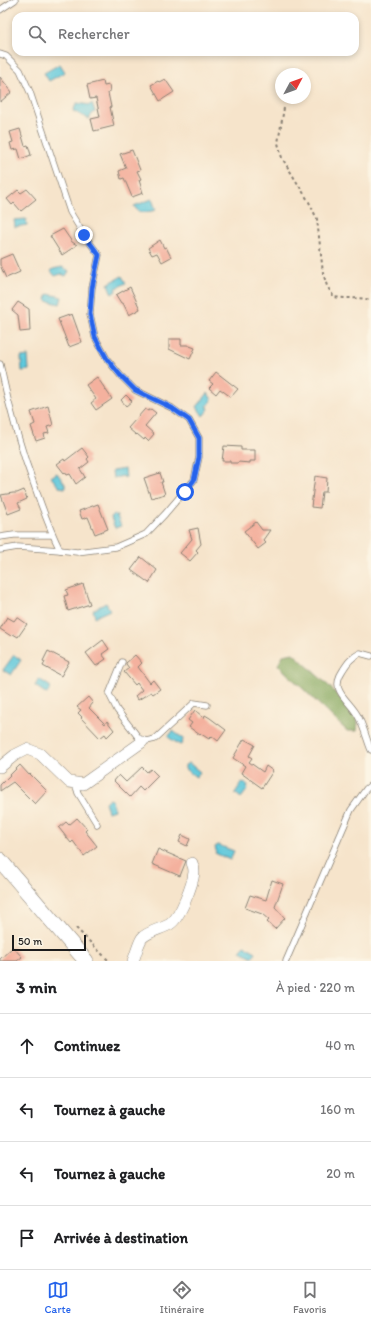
<!DOCTYPE html>
<html lang="fr">
<head>
<meta charset="utf-8">
<style>
	:root { --surface:#fff; --page:#f6f6f6; --text:#202124; --muted:#757577; --line:#e0e0e0; --accent:#2563eb }
	body { margin:0; font-family:Itim,sans-serif; background:var(--page); color:var(--text) }
	.compass { position:absolute; left:275px; top:68px; width:36px; height:36px; border-radius:50%; background:var(--surface); box-shadow:0 2px 6px #0003; rotate:49deg }
	.scale { position:absolute; left:12px; bottom:10px; width:74px; box-sizing:border-box; padding-left:4px; border:2px solid #1c1c1c; border-top:0; font-size:11px; line-height:14px; white-space:nowrap; color:#1c1c1c; -webkit-text-stroke:3px #fcf5e5; paint-order:stroke }
	.stop { position:absolute; width:12px; height:12px; margin:-9px; border:3px solid #2563eb; border-radius:50%; background:#fff }
	.stop.end { background:#2563eb; border-color:#fff; box-shadow:0 1px 4px #0008 }
	.list { margin:0; padding:0; list-style:none }
	h2 { display:flex; justify-content:space-between; align-items:center; height:52px; margin:0; padding:0 16px; font-size:17px }
	h2 small { font-size:13px; font-weight:400; color:var(--muted) }
	.list li { display:grid; grid-template-columns:26px 1fr auto; gap:12px; align-items:center; box-sizing:border-box; height:64px; padding:0 16px; border-top:1px solid var(--line) }
	.list b { display:block; font-size:15px; white-space:nowrap }
	.list em { font-size:13px; font-style:normal; color:var(--muted) }
	.icon { flex:none; width:22px; height:22px; fill:none; stroke:currentColor; stroke-width:2; stroke-linecap:round; stroke-linejoin:round }
	.map { position:relative; flex:none; width:371px; height:961px; overflow:hidden }
	.search { position:absolute; background:var(--surface); box-shadow:0 2px 6px #0003; left:12px; right:12px; top:12px; height:44px; display:flex; align-items:center; gap:10px; box-sizing:border-box; padding:0 14px; border-radius:12px; color:var(--muted); font-size:15px }
	.sheet { height:308px; background:var(--surface) }
	nav { display:flex; justify-content:space-around; align-items:center; box-sizing:border-box; height:56px; border-top:1px solid var(--line); background:var(--surface); font-size:11px; color:var(--muted) }
	nav a { display:grid; justify-items:center; gap:2px }
	nav .on { color:var(--accent) }
	.map>svg:first-child { display:block }
</style>
</head>
<body>
<div class="map">
<svg width="371" height="961" viewBox="0 0 371 961">
	<rect width="100%" height="100%" fill="#fcf5e5"/>
	<filter id="ink" filterUnits="userSpaceOnUse"><feTurbulence type="fractalNoise" baseFrequency=".025" numOctaves="2"/><feDisplacementMap in="SourceGraphic" scale="8" xChannelSelector="R" yChannelSelector="G"/><feConvolveMatrix kernelMatrix="1 2 1 2 8 2 1 2 1" color-interpolation-filters="sRGB"/></filter>
	<filter id="wash" filterUnits="userSpaceOnUse"><feTurbulence type="fractalNoise" baseFrequency=".012" numOctaves="4" result="noise"/><feDisplacementMap in="SourceGraphic" scale="16" xChannelSelector="R" yChannelSelector="G"/><feGaussianBlur stdDeviation="0.9" result="paint"/><feColorMatrix in="noise" values="0 0 0 0 0 0 0 0 0 0 0 0 0 0 0 0 0 1.4 0 .05"/><feComposite in="paint" operator="in"/></filter>
	<g filter="url(#wash)">
		<rect width="100%" height="100%" fill="#f6e4cb"/>
		<path fill="#83a65b" stroke="#50613c" d="M 293,653 L 329,686 L 350,709 L 358,722 L 357,731 L 347,731 L 278,665 L 283,655 Z"/>
		<g fill="#5fc8db" stroke="#3e727c">
			<path d="M 60,64 L 65,72 L 49,81 L 44,73 Z"/>
			<path d="M 77,103 L 90,105 L 92,103 L 95,112 L 92,114 L 89,119 L 73,111 Z"/>
			<path d="M 152,199 L 156,210 C 147,212 139,215 134,206 Z"/>
			<path d="M 26,219 L 27,225 L 15,227 L 14,220 Z"/>
			<path d="M 62,267 L 69,271 L 66,276 L 61,274 L 55,276 L 51,271 L 53,269 Z"/>
			<path d="M 122,276 L 126,283 L 115,289 L 116,291 L 112,294 L 108,284 Z"/>
			<path d="M 48,294 L 62,297 L 60,304 L 47,301 L 46,300 Z"/>
			<path d="M 28,356 L 29,370 L 22,371 L 21,357 Z"/>
			<path d="M 208,393 L 212,400 L 207,406 L 209,409 L 203,416 L 197,407 Z"/>
			<path d="M 125,469 L 126,477 L 124,478 L 124,476 L 113,478 L 112,471 Z"/>
			<path d="M 57,473 L 65,484 L 65,488 L 59,487 L 51,477 Z"/>
			<path d="M 113,515 L 117,516 L 121,526 L 115,528 L 111,518 Z"/>
			<path d="M 106,603 L 110,610 L 95,617 L 93,610 Z"/>
			<path d="M 14,655 L 21,660 L 11,675 L 3,670 Z"/>
			<path d="M 39,679 L 51,687 L 47,694 L 35,686 Z"/>
			<path d="M 173,731 L 184,739 L 182,741 L 183,743 L 180,745 L 168,737 Z"/>
			<path d="M 189,763 L 200,772 L 196,777 L 185,769 L 185,765 Z"/>
			<path d="M 242,782 L 248,785 L 247,787 L 248,789 L 241,798 L 235,793 Z"/>
			<path d="M 108,799 L 112,800 L 114,810 L 108,812 L 105,802 Z"/>
			<path d="M 218,845 L 234,851 L 230,860 L 215,853 L 216,851 L 215,847 Z"/>
			<path d="M 245,946 L 256,952 L 253,957 L 242,952 L 241,950 Z"/>
		</g>
		<g id="blocks">
			<g fill="#f4b19e">
				<path d="M 0,77 L 12,92 L 0,102 Z"/>
				<path d="M 165,79 L 174,92 L 160,101 L 151,85 L 158,81 L 159,82 Z"/>
				<path d="M 103,81 L 104,86 L 109,85 L 110,92 L 108,93 L 111,107 L 110,107 L 114,126 L 94,131 L 91,119 L 100,117 L 96,98 L 90,99 L 87,85 Z"/>
				<path d="M 20,129 L 25,146 L 28,145 L 31,155 L 21,159 L 18,149 L 12,150 L 10,143 L 13,142 L 10,132 Z"/>
				<path d="M 132,150 L 140,170 L 137,171 L 141,179 L 139,180 L 143,193 L 132,197 L 124,178 L 121,179 L 119,171 L 126,168 L 120,154 Z"/>
				<path d="M 27,189 L 36,199 L 21,211 L 14,203 L 12,205 L 7,199 L 18,190 L 21,193 Z"/>
				<path d="M 63,229 L 72,242 L 77,245 L 62,255 L 50,236 Z"/>
				<path d="M 160,240 L 164,248 L 166,247 L 171,257 L 162,262 L 157,253 L 152,255 L 148,248 Z"/>
				<path d="M 12,254 L 20,272 L 6,278 L 0,265 L 0,259 Z"/>
				<path d="M 130,287 L 140,309 L 129,315 L 123,303 L 121,303 L 116,295 Z"/>
				<path d="M 18,302 L 29,309 L 30,331 L 20,332 L 18,315 L 12,310 Z"/>
				<path d="M 72,314 L 82,342 L 69,347 L 58,319 Z"/>
				<path d="M 169,339 L 181,339 L 181,345 L 187,345 L 195,348 L 190,359 L 169,349 Z"/>
				<path d="M 216,372 L 238,389 L 231,397 L 220,389 L 216,394 L 209,388 L 213,384 L 209,381 Z"/>
				<path d="M 97,377 L 112,399 L 96,410 L 91,403 L 96,399 L 86,385 Z"/>
				<path d="M 126,395 L 132,401 L 126,406 L 121,400 Z"/>
				<path d="M 48,406 L 53,425 L 47,427 L 49,433 L 44,434 L 45,438 L 36,441 L 31,426 L 35,424 L 31,412 Z"/>
				<path d="M 145,409 L 148,411 L 151,409 L 156,413 L 145,426 L 154,434 L 148,441 L 145,438 L 144,440 L 137,434 L 136,435 L 128,428 Z"/>
				<path d="M 224,446 L 241,447 L 241,450 L 255,450 L 255,461 L 250,461 L 250,463 L 238,462 L 238,463 L 230,463 L 230,461 L 222,461 Z"/>
				<path d="M 82,448 L 89,457 L 87,459 L 89,462 L 80,469 L 85,477 L 76,484 L 70,474 L 67,475 L 65,472 L 64,473 L 57,464 L 64,459 L 65,461 Z"/>
				<path d="M 160,473 L 163,482 L 161,482 L 165,494 L 151,498 L 144,478 Z"/>
				<path d="M 315,476 L 327,478 L 326,492 L 322,492 L 320,508 L 311,507 Z"/>
				<path d="M 24,490 L 27,499 L 18,503 L 21,509 L 8,514 L 1,495 L 13,493 L 17,493 Z"/>
				<path d="M 98,504 L 108,529 L 95,534 L 88,517 L 82,519 L 79,511 Z"/>
				<path d="M 256,522 L 262,530 L 270,530 L 263,540 L 266,543 L 258,549 L 244,531 Z"/>
				<path d="M 198,528 L 201,544 L 196,550 L 198,552 L 190,561 L 180,553 L 192,539 L 189,530 Z"/>
				<path d="M 141,557 L 157,570 L 149,583 L 131,570 Z"/>
				<path d="M 83,584 L 90,604 L 68,611 L 64,596 L 68,595 L 66,590 Z"/>
				<path d="M 7,617 L 14,621 L 17,617 L 27,624 L 18,637 L 13,634 L 11,636 L 0,629 Z"/>
				<path d="M 103,640 L 109,649 L 102,654 L 106,659 L 96,666 L 86,653 Z"/>
				<path d="M 48,651 L 69,662 L 61,676 L 43,666 L 45,662 L 43,661 Z"/>
				<path d="M 135,655 L 142,663 L 138,667 L 150,683 L 153,680 L 160,689 L 153,694 L 151,692 L 138,700 L 135,696 L 142,690 L 137,683 L 135,685 L 124,672 L 129,668 L 126,664 L 126,663 Z"/>
				<path d="M 88,697 L 93,703 L 89,708 L 105,724 L 107,721 L 114,730 L 107,737 L 105,734 L 100,738 L 81,718 L 82,717 L 78,713 L 81,710 L 77,707 Z"/>
				<path d="M 195,710 L 204,718 L 205,715 L 210,718 L 226,730 L 218,741 L 212,736 L 209,739 L 201,734 L 200,735 L 189,727 L 192,723 L 188,720 Z"/>
				<path d="M 244,739 L 255,745 L 249,756 L 252,758 L 249,762 L 263,772 L 266,766 L 273,771 L 262,788 L 241,773 L 245,766 L 233,758 Z"/>
				<path d="M 20,765 L 29,775 L 30,774 L 47,791 L 35,804 L 13,782 L 0,791 L 0,785 Z"/>
				<path d="M 142,767 L 147,772 L 151,769 L 158,776 L 143,791 L 139,787 L 130,797 L 114,781 L 119,775 L 126,782 Z"/>
				<path d="M 77,818 L 87,829 L 85,831 L 97,846 L 84,856 L 73,841 L 71,843 L 59,828 L 66,822 L 69,825 Z"/>
				<path d="M 182,835 L 190,839 L 187,846 L 179,842 Z"/>
				<path d="M 158,849 L 186,861 L 180,876 L 152,864 Z"/>
				<path d="M 272,880 L 283,884 L 275,907 L 285,918 L 275,929 L 267,922 L 269,920 L 262,914 L 245,908 L 250,895 L 266,900 Z"/>
				<path d="M 13,947 L 22,957 L 17,961 L 0,961 L 0,959 Z"/>
			</g>
		</g>
	</g>
	<g filter="url(#ink)">
		<use href="#blocks" fill-opacity="0" stroke="#898074" stroke-width="1"/>
		<g fill="none" stroke-linecap="round" stroke-linejoin="round">
			<g stroke="#898074" stroke-width="7">
				<g id="service">
					<path d="M 0,10 L 15,0"/>
					<path d="M 0,54 L 6,56 L 20,70 L 30,92 L 70,212 L 84,235 L 99,255 L 92,288 L 90,314 L 95,337 L 107,359 L 120,375 L 135,390 L 172,408 L 189,420 L 199,438 L 199,457 L 194,480 L 165,514 L 146,534 L 116,547 L 77,552 L 60,550 C 51,532 44,513 37,493 C 21,451 9,408 0,364"/>
					<path d="M 0,537 L 14,535 L 52,535"/>
					<path d="M 0,550 L 18,547 L 60,550"/>
					<path d="M 371,656 L 360,653 C 351,658 348,662 343,670 C 328,692 350,699 359,718 C 364,728 367,740 371,750"/>
					<path d="M 122,662 L 109,694 L 117,710 L 142,742 L 155,739 L 194,703 L 207,705"/>
					<path d="M 75,783 L 78,793 L 97,824"/>
					<path d="M 286,961 L 351,810 L 366,789 L 371,785"/>
				</g>
			</g>
			<g stroke="#898074" stroke-width="12">
				<g id="minor">
					<path d="M 0,767 L 15,755 L 27,749 L 40,754 L 69,782 L 83,784 L 142,742"/>
					<path d="M 133,961 C 136,954 138,944 142,938 C 148,931 162,929 170,924 C 180,918 193,884 194,872 C 194,869 193,865 192,863"/>
				</g>
			</g>
			<g stroke="#898074" stroke-width="16">
				<path id="secondary" d="M 0,860 L 86,961"/>
			</g>
			<g stroke="#898074" stroke-width="2" stroke-dasharray="3 3" stroke-linecap="butt">
				<path d="M 284,108 L 278,143 L 282,158 L 309,202 L 317,219 L 323,273 L 327,286 L 334,297 C 347,299 359,297 371,300"/>
				<path d="M 76,928 L 109,961"/>
			</g>
			<use href="#service" stroke="#fff" stroke-width="5.5"/>
			<use href="#minor" stroke="#fff" stroke-width="11"/>
			<use href="#secondary" stroke="#fff" stroke-width="15"/>
		</g>
	</g>
	<g fill="none" stroke-linecap="round" stroke-linejoin="round" filter="url(#ink)">
		<path stroke="#2563eb" stroke-width="5" d="M 84,235 L 99,255 L 92,288 L 90,314 L 95,337 L 107,359 L 120,375 L 135,390 L 172,408 L 189,420 L 199,438 L 199,457 L 194,480 L 185,492"/>
	</g>
</svg>
<svg class="compass" viewBox="-18 -18 36 36"><path d="M0-13l5 13h-10z" fill="#e53935"/><path d="M0 13l5-13h-10z" fill="#757577"/></svg>
<div class="scale">50 m</div>
<div class="stop" style="left:185px;top:492px"></div>
<div class="stop end" style="left:84px;top:235px"></div>
<div class="search"><svg class="icon" aria-label="search" viewBox="0 0 24 24"><circle cx="10" cy="10" r="6"/><path d="M15 15l6 6"/></svg>Rechercher</div>
</div>
<section class="sheet">
<h2>3 min<small>À pied · 220 m</small></h2>
<ul class="list">
<li><svg class="icon" aria-label="ahead" viewBox="0 0 24 24"><path d="M12 20V5M6 11l6-6 6 6"/></svg><div><b>Continuez</b></div><em>40 m</em></li>
<li><svg class="icon" aria-label="left" viewBox="0 0 24 24"><path d="M17 20v-9H6M10 6l-5 5 5 5"/></svg><div><b>Tournez à gauche</b></div><em>160 m</em></li>
<li><svg class="icon" aria-label="left" viewBox="0 0 24 24"><path d="M17 20v-9H6M10 6l-5 5 5 5"/></svg><div><b>Tournez à gauche</b></div><em>20 m</em></li>
<li><svg class="icon" aria-label="arrive" viewBox="0 0 24 24"><path d="M6 21V4h12l-3 4 3 4H6"/></svg><div><b>Arrivée à destination</b></div></li>
</ul>
</section>
<nav>
<a class="on"><svg class="icon" aria-label="map" viewBox="0 0 24 24"><path d="M3 6l6-2 6 2 6-2v14l-6 2-6-2-6 2zM9 4v14M15 6v14"/></svg>Carte</a>
<a><svg class="icon" aria-label="directions" viewBox="0 0 24 24"><path d="M12 3l9 9-9 9-9-9zM9 14v-3h6M13 9l2 2-2 2"/></svg>Itinéraire</a>
<a><svg class="icon" aria-label="saved" viewBox="0 0 24 24"><path d="M7 4h10v16l-5-4-5 4z"/></svg>Favoris</a>
</nav>
</body>
</html>
